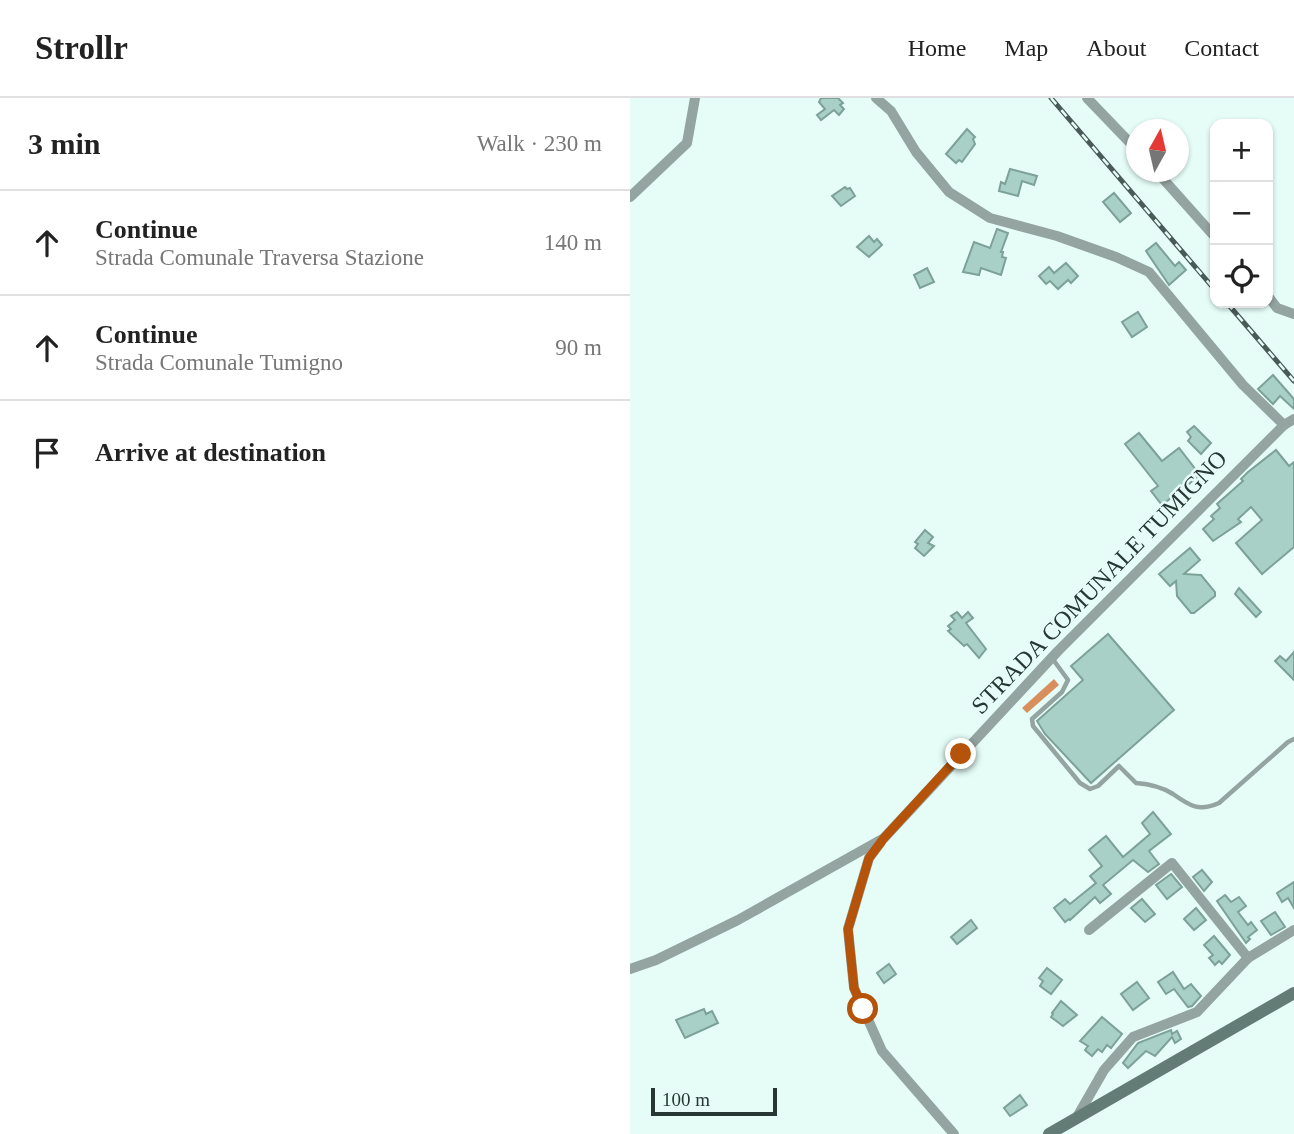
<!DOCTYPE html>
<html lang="en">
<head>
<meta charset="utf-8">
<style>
	:root { --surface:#fff; --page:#f2f2f2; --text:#222; --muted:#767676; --line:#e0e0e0 }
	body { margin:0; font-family:"Times New Roman",serif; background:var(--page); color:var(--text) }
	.controls { position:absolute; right:21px; top:21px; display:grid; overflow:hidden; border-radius:14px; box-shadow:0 2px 5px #0004 }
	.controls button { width:63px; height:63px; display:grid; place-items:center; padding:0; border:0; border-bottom:2px solid var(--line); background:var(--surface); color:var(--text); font:35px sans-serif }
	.compass { position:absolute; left:496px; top:21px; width:63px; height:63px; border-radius:50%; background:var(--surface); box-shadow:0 2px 5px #0004; rotate:8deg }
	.scale { position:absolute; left:21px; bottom:18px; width:126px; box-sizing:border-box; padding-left:7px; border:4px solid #273733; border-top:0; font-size:19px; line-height:24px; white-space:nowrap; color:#273733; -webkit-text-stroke:5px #e6fdf7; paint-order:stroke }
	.stop { position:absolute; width:21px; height:21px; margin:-16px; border:5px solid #b45309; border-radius:50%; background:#fff }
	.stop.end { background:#b45309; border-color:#fff; box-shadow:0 2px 7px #0008 }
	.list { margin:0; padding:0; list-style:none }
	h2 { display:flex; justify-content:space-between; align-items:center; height:91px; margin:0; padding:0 28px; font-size:30px }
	h2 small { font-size:23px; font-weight:400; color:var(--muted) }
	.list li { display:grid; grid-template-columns:46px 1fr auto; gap:21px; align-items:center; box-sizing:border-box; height:105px; padding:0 28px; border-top:2px solid var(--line) }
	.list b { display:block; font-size:26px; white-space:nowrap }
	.list p { margin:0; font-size:23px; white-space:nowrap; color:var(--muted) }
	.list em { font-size:23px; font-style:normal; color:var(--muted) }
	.icon { flex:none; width:38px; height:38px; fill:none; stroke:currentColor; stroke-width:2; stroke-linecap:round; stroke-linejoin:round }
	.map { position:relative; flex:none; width:664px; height:1036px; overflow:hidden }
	header { display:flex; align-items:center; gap:42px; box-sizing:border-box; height:98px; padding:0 35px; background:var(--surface); border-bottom:2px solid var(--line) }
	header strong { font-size:33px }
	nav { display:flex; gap:38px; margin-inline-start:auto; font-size:24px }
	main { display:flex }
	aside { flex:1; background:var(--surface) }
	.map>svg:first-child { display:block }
</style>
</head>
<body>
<header>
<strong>Strollr</strong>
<nav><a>Home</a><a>Map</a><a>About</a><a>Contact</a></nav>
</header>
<main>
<aside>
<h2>3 min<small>Walk · 230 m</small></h2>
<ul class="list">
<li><svg class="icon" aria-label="ahead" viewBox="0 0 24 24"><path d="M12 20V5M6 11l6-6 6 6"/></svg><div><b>Continue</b><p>Strada Comunale Traversa Stazione</p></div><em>140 m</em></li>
<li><svg class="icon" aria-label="ahead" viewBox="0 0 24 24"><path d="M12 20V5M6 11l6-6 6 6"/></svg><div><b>Continue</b><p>Strada Comunale Tumigno</p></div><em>90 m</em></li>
<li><svg class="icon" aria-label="arrive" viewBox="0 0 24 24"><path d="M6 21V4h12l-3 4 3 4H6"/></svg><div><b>Arrive at destination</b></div></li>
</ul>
</aside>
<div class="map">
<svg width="664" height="1036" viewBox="0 0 664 1036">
	<rect width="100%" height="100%" fill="#e6fdf7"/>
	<path fill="#d88f5d" d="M 424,581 L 429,587 L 397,615 L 392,610 Z"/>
	<g fill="#a9d0c7" stroke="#7ca199" stroke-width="2">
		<path d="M 191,0 L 208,0 L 213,5 L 210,7 L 214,11 L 209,17 L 204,12 L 191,22 L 187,17 L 195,11 L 189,4 Z"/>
		<path d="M 337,31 L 345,39 L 343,41 L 345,46 L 332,64 L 329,62 L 326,65 L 316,56 Z"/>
		<path d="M 380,71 L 407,78 L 404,87 L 392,83 L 388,98 L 369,93 L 371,84 L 375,86 Z"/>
		<path d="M 215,89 L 217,91 L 220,90 L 225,98 L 211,108 L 202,98 Z"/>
		<path d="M 484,95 L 501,115 L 490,124 L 473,104 Z"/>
		<path d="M 367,131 L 378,135 L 371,154 L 373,154 L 372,159 L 376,160 L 371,177 L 351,170 L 349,177 L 333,174 L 344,144 L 360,150 Z"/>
		<path d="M 239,138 L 244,144 L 247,141 L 252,147 L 239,159 L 227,149 Z"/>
		<path d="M 526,145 L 545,168 L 549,164 L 556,172 L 539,187 L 516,153 Z"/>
		<path d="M 436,165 L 448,178 L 441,185 L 438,182 L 428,191 L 420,183 L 416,186 L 409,178 L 419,169 L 424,175 Z"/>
		<path d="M 297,170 L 304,184 L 290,190 L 284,177 Z"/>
		<path d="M 508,214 L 517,229 L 502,239 L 492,224 Z"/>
		<path d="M 643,277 L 664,301 L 664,311 L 650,298 L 643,306 L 628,291 Z"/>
		<path d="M 564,328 L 581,345 L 571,356 L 558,343 L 561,339 L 557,334 Z"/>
		<path d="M 509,335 L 532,363 L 549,350 L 570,377 L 532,407 L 521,393 L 528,388 L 495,346 Z"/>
		<path d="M 646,352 L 659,368 L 664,364 L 664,449 L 632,476 L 606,445 L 632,422 L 621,409 L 608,421 L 611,424 L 583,443 L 573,431 L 584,421 L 581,418 L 590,410 L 587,406 L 613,383 L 611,381 L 618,374 Z"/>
		<path d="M 295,432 L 303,439 L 298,445 L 304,448 L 294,458 L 285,450 L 288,446 L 285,444 Z"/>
		<path d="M 560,450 L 570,462 L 554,476 L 571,477 L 585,494 L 585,498 L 564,515 L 561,515 L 547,498 L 546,483 L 540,488 L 529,476 Z"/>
		<path d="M 609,490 L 631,514 L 626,519 L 605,496 Z"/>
		<path d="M 327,514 L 332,520 L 338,514 L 343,520 L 336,525 L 356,551 L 349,560 L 337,546 L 334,548 L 318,533 L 321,531 L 318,528 L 325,522 L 321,518 Z"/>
		<path d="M 478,536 L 544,612 L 461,685 L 415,636 L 407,623 L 453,582 L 441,568 Z"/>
		<path d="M 664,554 L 664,582 L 645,563 L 650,558 L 656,563 Z"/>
		<path d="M 523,714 L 541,736 L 519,753 L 529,766 L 518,774 L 503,762 L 473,787 L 481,796 L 470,805 L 465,799 L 440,822 L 439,821 L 435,824 L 424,810 L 435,801 L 440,806 L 466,785 L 460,778 L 472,768 L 459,752 L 476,738 L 493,759 L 520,736 L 512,725 Z"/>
		<path d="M 572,772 L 582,784 L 574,793 L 563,779 Z"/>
		<path d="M 541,776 L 552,789 L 537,801 L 526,787 Z"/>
		<path d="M 664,784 L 664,810 L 658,800 L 652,804 L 647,795 Z"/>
		<path d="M 595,797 L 601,804 L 609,799 L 616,808 L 608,814 L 618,827 L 621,824 L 627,832 L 618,839 L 620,841 L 616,845 L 587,803 Z"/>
		<path d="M 512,801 L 525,816 L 515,824 L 501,810 Z"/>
		<path d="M 566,810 L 576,822 L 564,832 L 554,821 Z"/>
		<path d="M 645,814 L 655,829 L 641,837 L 631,823 Z"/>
		<path d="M 341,822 L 347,830 L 327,846 L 321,839 Z"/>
		<path d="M 584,838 L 600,857 L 592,866 L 589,863 L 585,867 L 579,860 L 583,857 L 574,847 Z"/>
		<path d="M 259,866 L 266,876 L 254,885 L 247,875 Z"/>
		<path d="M 417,870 L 432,882 L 421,896 L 410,888 L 413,883 L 409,880 Z"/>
		<path d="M 543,874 L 554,891 L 561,886 L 571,898 L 562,908 L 558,909 L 544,891 L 536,896 L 528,884 Z"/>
		<path d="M 507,884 L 519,900 L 503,912 L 491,896 Z"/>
		<path d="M 431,903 L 447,917 L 433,928 L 421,919 L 423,916 L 422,915 Z"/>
		<path d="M 74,911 L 76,916 L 82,913 L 88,925 L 55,940 L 46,922 Z"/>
		<path d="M 472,919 L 492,936 L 481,950 L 477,947 L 472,954 L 468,951 L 462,958 L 455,952 L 458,948 L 450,943 Z"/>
		<path d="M 541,932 L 542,936 L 547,933 L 551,941 L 545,945 L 542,939 L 525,958 L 516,953 L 498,970 L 493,965 L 508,945 Z"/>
		<path d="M 390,997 L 397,1007 L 380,1018 L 374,1010 Z"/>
	</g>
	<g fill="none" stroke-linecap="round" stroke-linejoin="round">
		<path stroke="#94a4a0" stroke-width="4.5" d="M 422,560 L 438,582 L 432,594 L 402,621 L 403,628 L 450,685 L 460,691 L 468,688 L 489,668 L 506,685 C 519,686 532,689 543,696 C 560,708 569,714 589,705 L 658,644 L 664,641"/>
		<g stroke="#94a4a0" stroke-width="10">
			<path d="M 246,0 L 261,13 L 286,54 L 319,94 L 360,120 L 427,138 L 486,159 L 519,174 L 613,287 L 654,327 L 664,321"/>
			<path d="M 457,0 L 506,51"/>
			<path d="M 527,74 L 585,139"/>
			<path d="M 0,99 L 57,45 L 65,0"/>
			<path d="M 638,198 L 647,210 L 664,216"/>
			<path d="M 251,744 L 239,760 L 218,831 L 224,890 L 252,953 L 324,1036"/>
			<path d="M 459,832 L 542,765 L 618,860"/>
			<path d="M 0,871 L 26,862 L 108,822 L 254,740 L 428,553 L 654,327"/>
			<path d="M 447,1019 L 474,972 L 503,939 L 567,914 L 618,860 L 664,832"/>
		</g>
		<path stroke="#647c76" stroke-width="12" d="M 419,1036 L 664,895"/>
		<g stroke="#4a5b57" stroke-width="5">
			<g id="rail">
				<path d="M 421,0 L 585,192"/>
				<path d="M 597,205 L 664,283"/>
			</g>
		</g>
		<use href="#rail" stroke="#e6fdf7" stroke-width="2.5" stroke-dasharray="8" stroke-linecap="butt"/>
	</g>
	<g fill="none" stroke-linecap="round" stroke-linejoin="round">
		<path stroke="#b45309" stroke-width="9" d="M 233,911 L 224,890 L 218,831 L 239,760 L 254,740 L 331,656"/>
	</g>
	<g text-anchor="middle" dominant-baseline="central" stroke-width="5" stroke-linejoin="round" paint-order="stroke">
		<g font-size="24" fill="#273733" stroke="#e6fdf7">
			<text transform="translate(469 484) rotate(-46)">STRADA COMUNALE TUMIGNO</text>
		</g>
	</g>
</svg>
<div class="controls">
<button>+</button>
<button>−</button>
<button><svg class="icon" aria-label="locate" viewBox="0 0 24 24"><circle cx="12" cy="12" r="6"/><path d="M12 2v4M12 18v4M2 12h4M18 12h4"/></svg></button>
</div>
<svg class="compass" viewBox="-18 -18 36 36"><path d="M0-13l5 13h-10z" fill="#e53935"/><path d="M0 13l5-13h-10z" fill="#767676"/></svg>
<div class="scale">100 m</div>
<div class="stop" style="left:233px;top:911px"></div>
<div class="stop end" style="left:331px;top:656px"></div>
</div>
</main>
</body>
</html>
